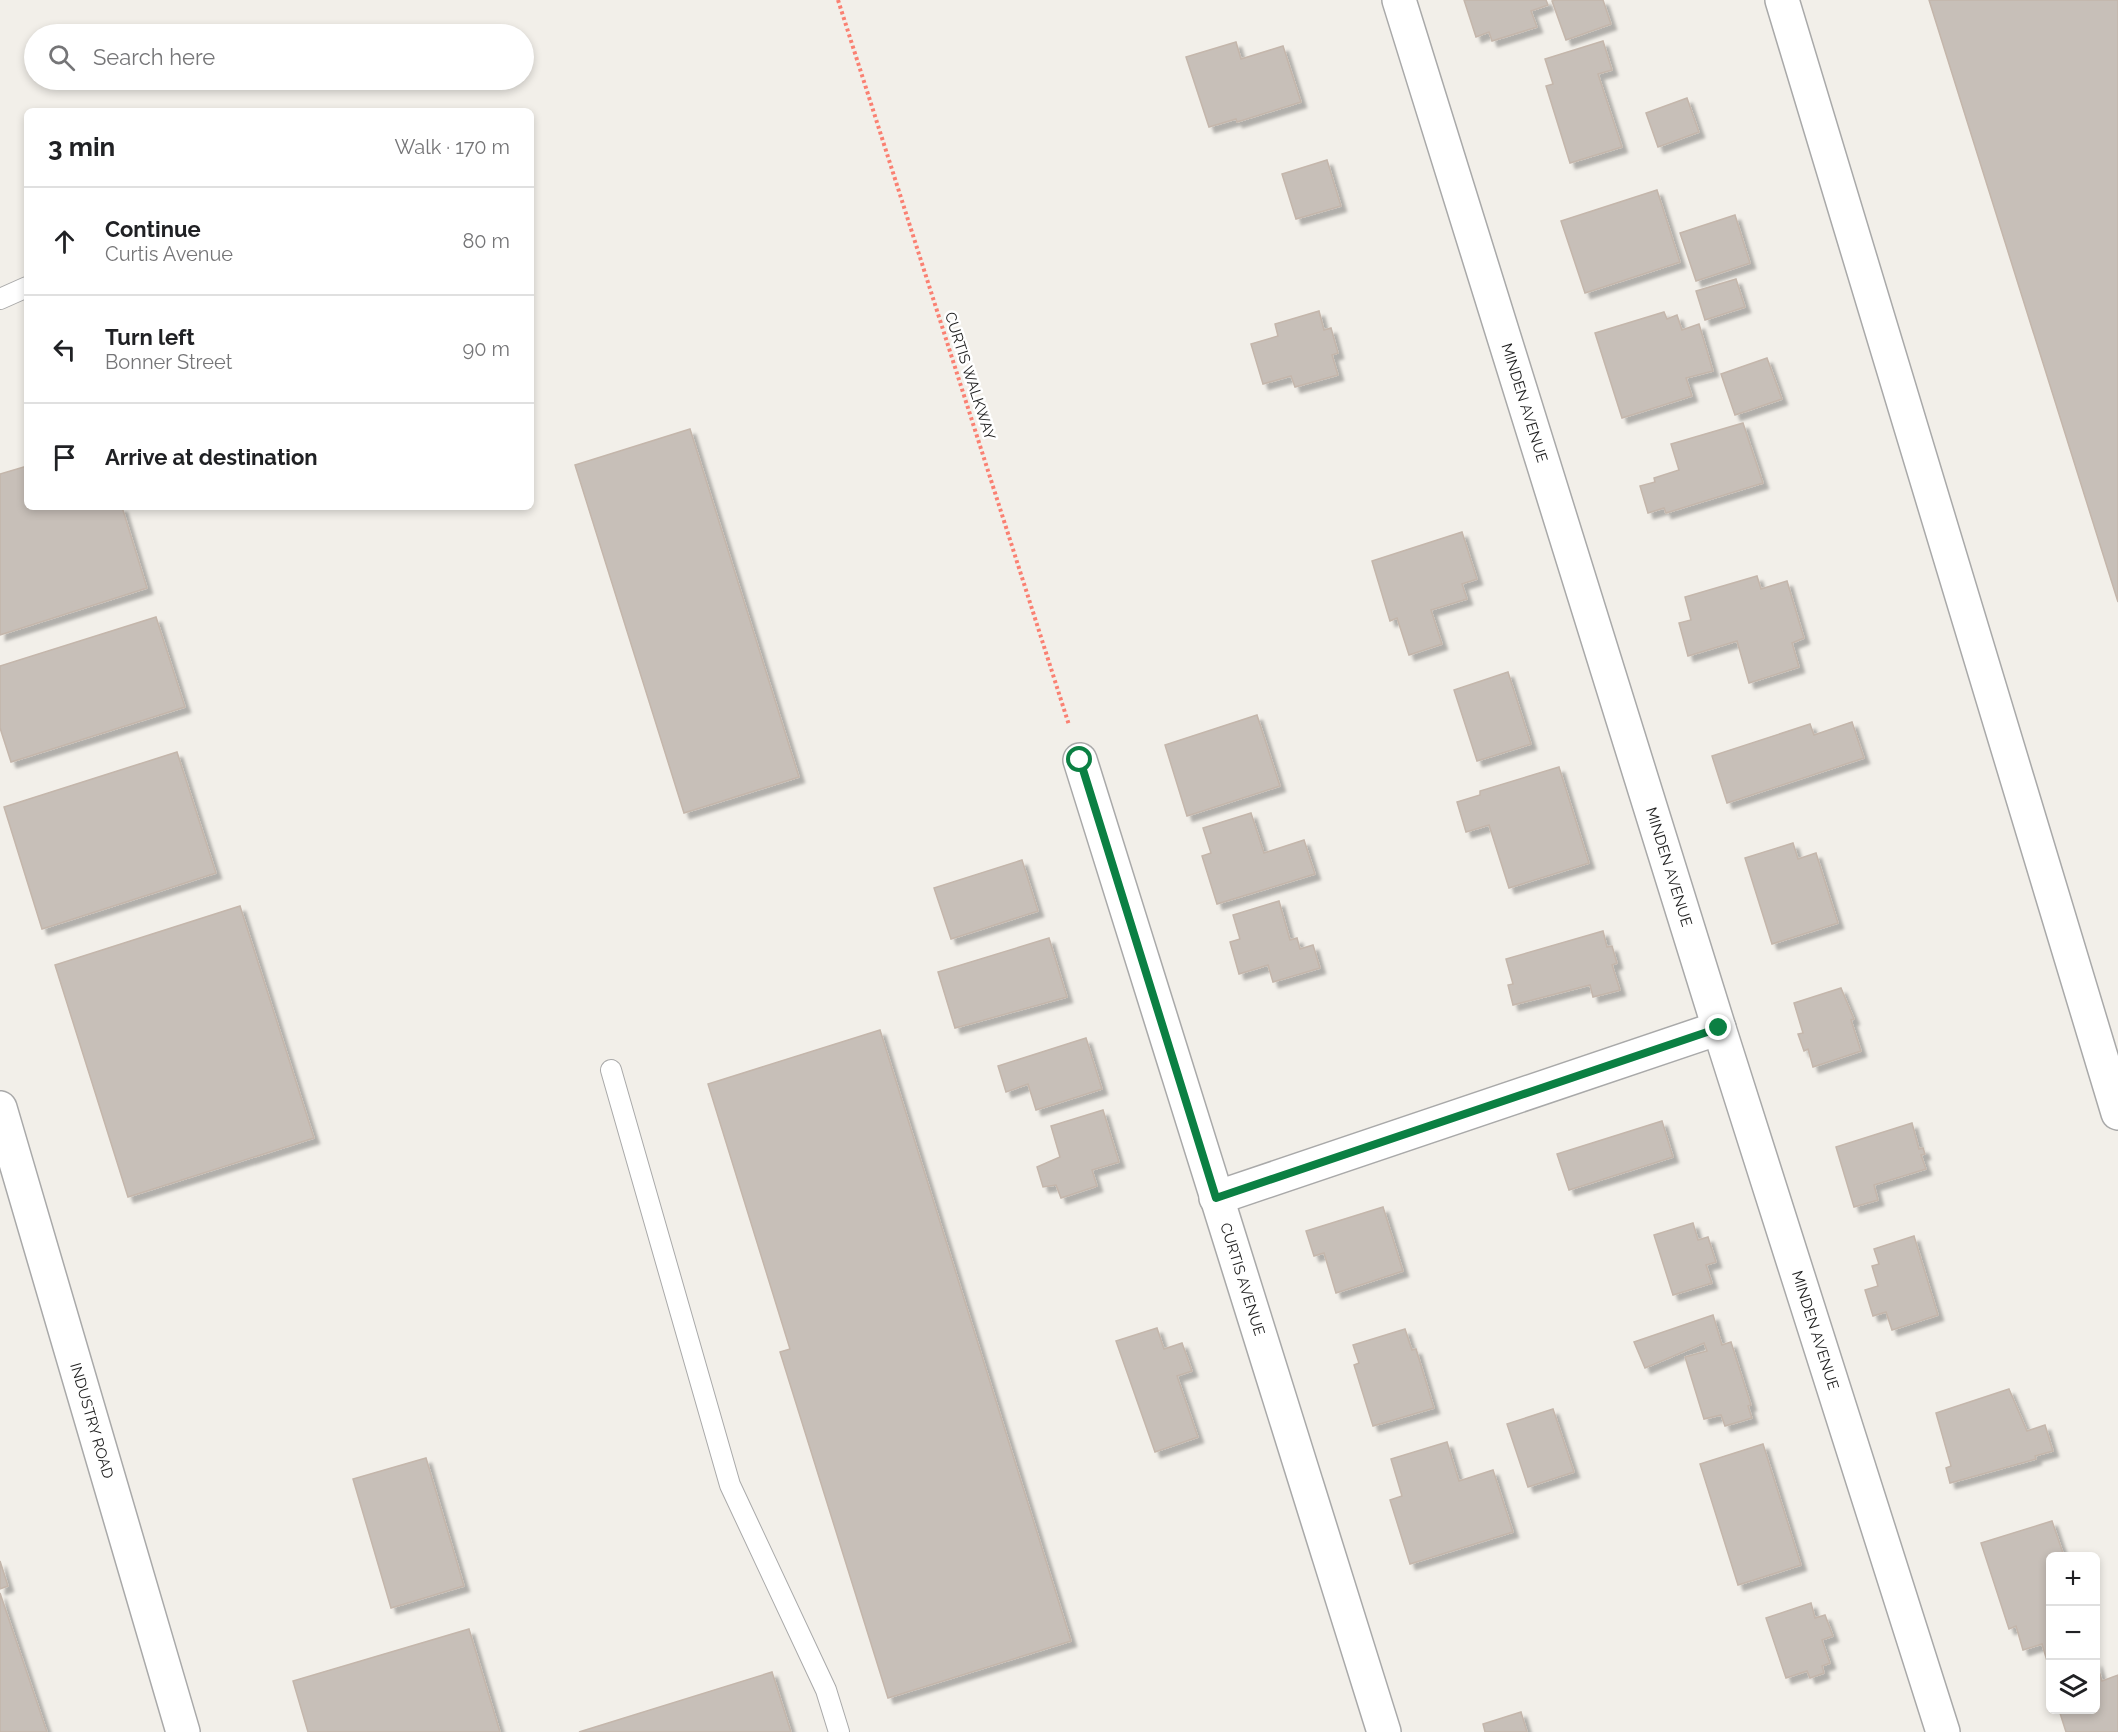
<!DOCTYPE html>
<html lang="en">
<head>
<meta charset="utf-8">
<style>
	:root { --surface:#fff; --page:#f6f6f6; --text:#202124; --muted:#757577; --line:#e0e0e0 }
	body { margin:0; font-family:Raleway,sans-serif; background:var(--page); color:var(--text) }
	.controls { position:absolute; right:18px; bottom:18px; display:grid; overflow:hidden; border-radius:9px; box-shadow:0 3px 9px #0003 }
	.controls button { width:54px; height:54px; display:grid; place-items:center; padding:0; border:0; border-bottom:2px solid var(--line); background:var(--surface); color:var(--text); font:30px sans-serif }
	.stop { position:absolute; width:18px; height:18px; margin:-14px; border:4px solid #0b8043; border-radius:50%; background:#fff }
	.stop.end { background:#0b8043; border-color:#fff; box-shadow:0 2px 6px #0008 }
	.list { margin:0; padding:0; list-style:none }
	h2 { display:flex; justify-content:space-between; align-items:center; height:78px; margin:0; padding:0 24px; font-size:26px }
	h2 small { font-size:20px; font-weight:400; color:var(--muted) }
	.list li { display:grid; grid-template-columns:39px 1fr auto; gap:18px; align-items:center; box-sizing:border-box; height:108px; padding:0 24px; border-top:2px solid var(--line) }
	.list b { display:block; font-size:22px; white-space:nowrap }
	.list p { margin:0; font-size:20px; white-space:nowrap; color:var(--muted) }
	.list em { font-size:20px; font-style:normal; color:var(--muted) }
	.icon { flex:none; width:33px; height:33px; fill:none; stroke:currentColor; stroke-width:2; stroke-linecap:round; stroke-linejoin:round }
	.map { position:relative; flex:none; width:2118px; height:1732px; overflow:hidden }
	.search { position:absolute; background:var(--surface); box-shadow:0 3px 9px #0003; left:24px; top:24px; width:510px; height:66px; display:flex; align-items:center; gap:15px; box-sizing:border-box; padding:0 21px; border-radius:33px; color:var(--muted); font-size:22px }
	.panel { position:absolute; background:var(--surface); box-shadow:0 3px 9px #0003; left:24px; top:108px; width:510px; height:402px; border-radius:9px }
	.map>svg:first-child { display:block }
</style>
</head>
<body>
<div class="map">
<svg width="2118" height="1732" viewBox="0 0 2118 1732">
	<defs>
		<filter id="shadow"><feDropShadow dx="5.5" dy="5.5" stdDeviation="1.5" flood-color="#0004"/></filter>
	</defs>
	<rect width="100%" height="100%" fill="#f2efe9"/>
	<g fill="#c7bfb8" stroke="#c4b6ab" stroke-width="1.5" filter="url(#shadow)">
		<path d="M 1464,0 L 1546,0 L 1548,5 L 1531,11 L 1537,27 L 1492,41 L 1489,32 L 1476,37 Z"/>
		<path d="M 1555,0 L 1603,0 L 1611,24 L 1566,40 L 1552,1 Z"/>
		<path d="M 1929,0 L 2118,0 L 2118,602 Z"/>
		<path d="M 1603,41 L 1612,70 L 1598,74 L 1622,147 L 1570,163 L 1546,86 L 1553,84 L 1545,59 Z"/>
		<path d="M 1236,42 L 1241,59 L 1283,46 L 1301,102 L 1237,122 L 1236,119 L 1209,127 L 1186,57 Z"/>
		<path d="M 1687,98 L 1699,132 L 1658,147 L 1646,113 Z"/>
		<path d="M 1327,160 L 1341,206 L 1296,219 L 1282,174 Z"/>
		<path d="M 1657,190 L 1680,262 L 1585,293 L 1561,221 Z"/>
		<path d="M 1735,215 L 1750,263 L 1696,281 L 1680,233 Z"/>
		<path d="M 1736,279 L 1745,307 L 1705,320 L 1696,291 Z"/>
		<path d="M 1319,311 L 1324,330 L 1331,328 L 1338,353 L 1332,355 L 1338,375 L 1295,387 L 1291,376 L 1263,384 L 1251,344 L 1278,336 L 1275,324 Z"/>
		<path d="M 1664,312 L 1667,319 L 1677,315 L 1682,330 L 1699,324 L 1713,371 L 1686,378 L 1692,396 L 1622,418 L 1595,333 Z"/>
		<path d="M 1767,358 L 1782,399 L 1735,415 L 1721,374 Z"/>
		<path d="M 1743,423 L 1763,483 L 1666,513 L 1664,508 L 1648,513 L 1640,486 L 1655,482 L 1654,478 L 1679,470 L 1671,444 Z"/>
		<path d="M 690,429 L 799,777 L 684,813 L 575,465 Z"/>
		<path d="M 27,466 L 27,507 L 122,507 L 147,588 L 0,635 L 0,474 Z"/>
		<path d="M 1462,532 L 1477,579 L 1462,584 L 1467,599 L 1431,610 L 1442,644 L 1409,655 L 1397,618 L 1390,621 L 1372,561 Z"/>
		<path d="M 1757,576 L 1761,589 L 1787,581 L 1804,638 L 1792,643 L 1799,667 L 1749,683 L 1737,641 L 1688,656 L 1679,623 L 1691,620 L 1685,597 Z"/>
		<path d="M 156,617 L 185,707 L 11,762 L 0,728 L 0,666 Z"/>
		<path d="M 1508,672 L 1531,744 L 1477,761 L 1454,690 Z"/>
		<path d="M 1257,715 L 1280,786 L 1187,816 L 1165,745 Z"/>
		<path d="M 1852,722 L 1864,758 L 1727,803 L 1712,756 L 1810,724 L 1814,735 Z"/>
		<path d="M 177,752 L 216,873 L 42,929 L 4,807 Z"/>
		<path d="M 1559,767 L 1589,863 L 1509,888 L 1489,825 L 1466,832 L 1457,802 L 1480,795 L 1480,791 Z"/>
		<path d="M 1251,813 L 1264,853 L 1304,840 L 1315,874 L 1217,904 L 1202,856 L 1211,853 L 1203,828 Z"/>
		<path d="M 1793,843 L 1798,859 L 1816,853 L 1838,923 L 1772,944 L 1745,858 Z"/>
		<path d="M 1022,860 L 1038,911 L 951,939 L 934,888 Z"/>
		<path d="M 1279,901 L 1290,940 L 1297,938 L 1300,949 L 1313,945 L 1320,968 L 1273,982 L 1268,965 L 1239,974 L 1230,942 L 1240,939 L 1233,915 Z"/>
		<path d="M 240,906 L 314,1138 L 128,1197 L 55,965 Z"/>
		<path d="M 1603,931 L 1607,947 L 1612,946 L 1617,963 L 1612,965 L 1620,990 L 1593,997 L 1590,985 L 1513,1005 L 1508,985 L 1513,984 L 1506,959 Z"/>
		<path d="M 1049,938 L 1067,997 L 955,1028 L 938,972 Z"/>
		<path d="M 1841,988 L 1854,1019 L 1851,1020 L 1861,1051 L 1813,1067 L 1808,1049 L 1804,1051 L 1798,1034 L 1803,1033 L 1794,1003 Z"/>
		<path d="M 880,1030 L 1071,1641 L 888,1698 L 780,1352 L 790,1349 L 708,1084 Z"/>
		<path d="M 1086,1038 L 1102,1089 L 1036,1110 L 1028,1084 L 1006,1092 L 998,1066 Z"/>
		<path d="M 1103,1110 L 1119,1162 L 1092,1170 L 1097,1186 L 1061,1198 L 1056,1185 L 1043,1187 L 1037,1167 L 1060,1157 L 1051,1126 Z"/>
		<path d="M 1662,1121 L 1673,1157 L 1569,1190 L 1557,1154 Z"/>
		<path d="M 1912,1123 L 1919,1149 L 1923,1148 L 1925,1154 L 1921,1155 L 1926,1169 L 1874,1185 L 1878,1200 L 1854,1207 L 1836,1147 Z"/>
		<path d="M 1383,1207 L 1403,1271 L 1336,1293 L 1324,1253 L 1314,1256 L 1306,1231 Z"/>
		<path d="M 1693,1223 L 1698,1240 L 1708,1237 L 1716,1262 L 1706,1265 L 1712,1283 L 1673,1295 L 1654,1235 Z"/>
		<path d="M 1914,1236 L 1938,1315 L 1892,1330 L 1886,1312 L 1873,1316 L 1865,1290 L 1878,1286 L 1872,1266 L 1879,1264 L 1874,1249 Z"/>
		<path d="M 1713,1315 L 1722,1345 L 1731,1342 L 1751,1405 L 1748,1406 L 1752,1418 L 1725,1426 L 1721,1415 L 1704,1419 L 1685,1357 L 1707,1351 L 1704,1343 L 1645,1368 L 1634,1342 Z"/>
		<path d="M 1157,1328 L 1164,1349 L 1182,1343 L 1192,1371 L 1177,1376 L 1198,1437 L 1155,1452 L 1116,1341 Z"/>
		<path d="M 1405,1329 L 1412,1350 L 1416,1349 L 1434,1408 L 1373,1426 L 1354,1365 L 1359,1363 L 1353,1345 Z"/>
		<path d="M 2009,1389 L 2027,1431 L 2045,1425 L 2053,1451 L 2035,1456 L 2036,1459 L 1950,1483 L 1946,1468 L 1951,1466 L 1936,1413 Z"/>
		<path d="M 1553,1409 L 1574,1472 L 1528,1487 L 1507,1424 Z"/>
		<path d="M 1447,1442 L 1459,1481 L 1493,1470 L 1513,1532 L 1410,1564 L 1390,1500 L 1402,1496 L 1391,1459 Z"/>
		<path d="M 1763,1444 L 1801,1565 L 1738,1585 L 1700,1464 Z"/>
		<path d="M 426,1458 L 464,1586 L 391,1608 L 353,1479 Z"/>
		<path d="M 2052,1521 L 2064,1556 L 2050,1556 L 2050,1671 L 2042,1644 L 2023,1650 L 2016,1626 L 2009,1629 L 1981,1543 Z"/>
		<path d="M 0,1561 L 8,1586 L 0,1589 Z"/>
		<path d="M 0,1593 L 47,1732 L 0,1732 Z"/>
		<path d="M 1811,1603 L 1815,1618 L 1825,1615 L 1833,1636 L 1822,1640 L 1830,1663 L 1822,1666 L 1824,1673 L 1810,1678 L 1807,1671 L 1786,1678 L 1766,1618 Z"/>
		<path d="M 469,1629 L 500,1732 L 308,1732 L 293,1681 Z"/>
		<path d="M 2096,1661 L 2102,1681 L 2118,1675 L 2118,1732 L 2066,1732 L 2059,1710 L 2096,1710 Z"/>
		<path d="M 772,1672 L 791,1732 L 579,1732 Z"/>
		<path d="M 1521,1712 L 1527,1732 L 1485,1732 L 1483,1724 Z"/>
	</g>
	<g fill="none" stroke-linecap="round" stroke-linejoin="round">
		<g stroke="#a9a9a9" stroke-width="22">
			<g id="lane">
				<path d="M 0,299 L 27,287"/>
				<path d="M 611,1070 L 730,1485 L 826,1690 L 839,1732"/>
			</g>
		</g>
		<g stroke="#a9a9a9" stroke-width="36">
			<g id="street">
				<path id="s1" d="M 1399,0 L 1719,1028 L 1943,1732"/>
				<path d="M 1782,0 L 2118,1113"/>
				<path id="s2" d="M 1080,760 L 1384,1732"/>
				<path id="s3" d="M 0,1108 L 183,1732"/>
				<path d="M 1216,1198 L 1719,1028"/>
			</g>
		</g>
		<path stroke="#fa8072" stroke-width="4" stroke-dasharray="3 3" stroke-linecap="butt" d="M 838,0 L 1069,725"/>
		<use href="#lane" stroke="#fff" stroke-width="20"/>
		<use href="#street" stroke="#fff" stroke-width="33"/>
	</g>
	<g fill="none" stroke-linecap="round" stroke-linejoin="round">
		<path stroke="#0b8043" stroke-width="8" d="M 1080,760 L 1216,1198 L 1719,1028"/>
	</g>
	<g text-anchor="middle" dominant-baseline="central" stroke-width="5" stroke-linejoin="round" paint-order="stroke">
		<g font-size="15" fill="#222" stroke="#fff">
			<text transform="translate(970 376) rotate(72)">CURTIS WALKWAY</text>
			<text stroke="none"><textPath href="#s1" startOffset="422">MINDEN AVENUE</textPath></text>
			<text stroke="none"><textPath href="#s1" startOffset="908">MINDEN AVENUE</textPath></text>
			<text stroke="none"><textPath href="#s2" startOffset="544">CURTIS AVENUE</textPath></text>
			<text stroke="none"><textPath href="#s1" startOffset="1394">MINDEN AVENUE</textPath></text>
			<text stroke="none"><textPath href="#s3" startOffset="326">INDUSTRY ROAD</textPath></text>
		</g>
	</g>
</svg>
<div class="controls">
<button>+</button>
<button>−</button>
<button><svg class="icon" aria-label="layers" viewBox="0 0 24 24"><path d="M12 4l9 5-9 5-9-5zM3 14l9 5 9-5"/></svg></button>
</div>
<div class="stop" style="left:1080px;top:760px"></div>
<div class="stop end" style="left:1719px;top:1028px"></div>
<div class="search"><svg class="icon" aria-label="search" viewBox="0 0 24 24"><circle cx="10" cy="10" r="6"/><path d="M15 15l6 6"/></svg>Search here</div>
<section class="panel">
<h2>3 min<small>Walk · 170 m</small></h2>
<ul class="list">
<li><svg class="icon" aria-label="ahead" viewBox="0 0 24 24"><path d="M12 20V5M6 11l6-6 6 6"/></svg><div><b>Continue</b><p>Curtis Avenue</p></div><em>80 m</em></li>
<li><svg class="icon" aria-label="left" viewBox="0 0 24 24"><path d="M17 20v-9H6M10 6l-5 5 5 5"/></svg><div><b>Turn left</b><p>Bonner Street</p></div><em>90 m</em></li>
<li><svg class="icon" aria-label="arrive" viewBox="0 0 24 24"><path d="M6 21V4h12l-3 4 3 4H6"/></svg><div><b>Arrive at destination</b></div></li>
</ul>
</section>
</div>
</body>
</html>
